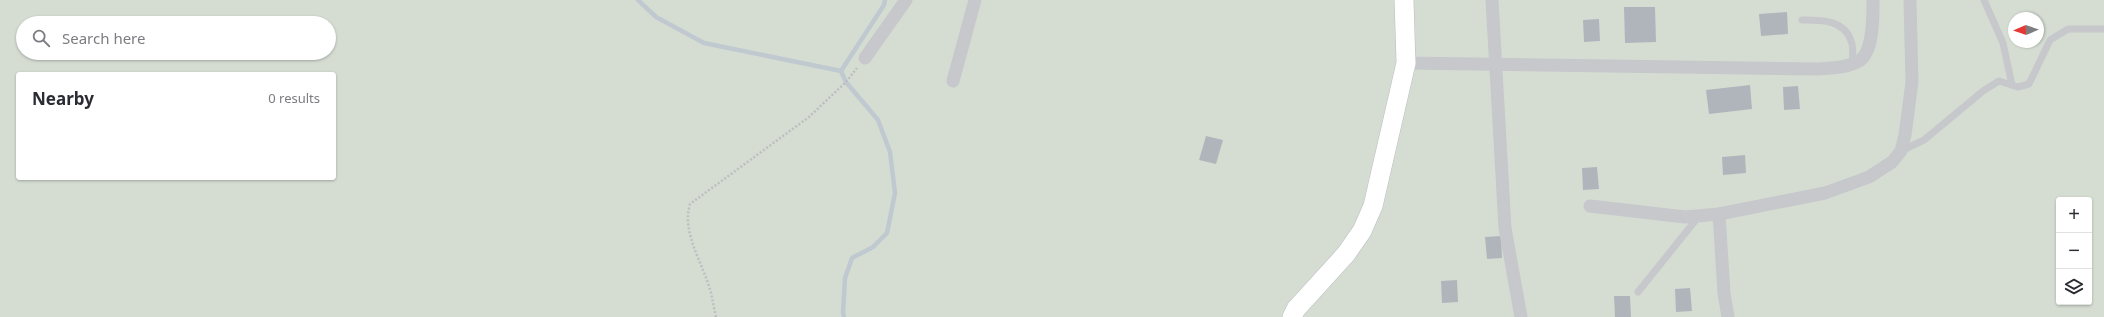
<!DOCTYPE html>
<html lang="en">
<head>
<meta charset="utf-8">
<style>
	:root { --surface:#fff; --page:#f7f7f7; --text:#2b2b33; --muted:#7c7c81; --line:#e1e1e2 }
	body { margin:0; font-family:"Noto Sans",sans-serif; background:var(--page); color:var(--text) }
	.controls { position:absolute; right:12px; bottom:12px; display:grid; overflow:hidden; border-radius:4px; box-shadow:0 1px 3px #0004 }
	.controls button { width:36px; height:36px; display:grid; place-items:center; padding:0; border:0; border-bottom:1px solid var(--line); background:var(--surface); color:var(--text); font:20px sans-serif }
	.compass { position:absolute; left:2008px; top:12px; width:36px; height:36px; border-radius:50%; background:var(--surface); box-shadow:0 1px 3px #0004; rotate:268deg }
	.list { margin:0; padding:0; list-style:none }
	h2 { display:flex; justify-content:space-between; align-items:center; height:52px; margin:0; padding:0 16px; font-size:17px }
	h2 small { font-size:13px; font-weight:400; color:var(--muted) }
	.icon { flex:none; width:22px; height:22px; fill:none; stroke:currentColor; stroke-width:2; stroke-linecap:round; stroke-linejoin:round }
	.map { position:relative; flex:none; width:2104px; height:317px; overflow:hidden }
	.search { position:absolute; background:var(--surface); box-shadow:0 1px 3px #0004; left:16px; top:16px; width:320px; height:44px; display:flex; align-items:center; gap:10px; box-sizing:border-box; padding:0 14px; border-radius:22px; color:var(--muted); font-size:15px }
	.panel { position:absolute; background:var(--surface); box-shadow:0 1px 3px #0004; left:16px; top:72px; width:320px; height:108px; border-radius:4px }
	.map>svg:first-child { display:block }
</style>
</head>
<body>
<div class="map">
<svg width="2104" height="317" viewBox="0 0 2104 317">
	<rect width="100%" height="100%" fill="#f5f6f2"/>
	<path fill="#d5ddd3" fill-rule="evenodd" d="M 0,0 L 2104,0 L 2104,317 L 0,317 ZM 2014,18 L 2038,18 L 2038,42 L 2014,42 ZM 23,23 L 329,23 L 329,53 L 23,53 ZM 18,74 L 334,74 L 334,178 L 18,178 ZM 2059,200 L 2089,200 L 2089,302 L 2059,302 Z"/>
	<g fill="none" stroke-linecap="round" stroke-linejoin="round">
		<g stroke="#c1c9d0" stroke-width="4.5">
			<path d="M 638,0 L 656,17 L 704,43 L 841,71"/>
			<path d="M 841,71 L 846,82 L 878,120 L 890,152 L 895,193 L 887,233 L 873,247 L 852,258 L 845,278 L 843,313 L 844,317"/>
			<path d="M 841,71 L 884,5 L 885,0"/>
		</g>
	</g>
	<g fill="#b0b5bc">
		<path d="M 1624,7 L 1655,7 L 1656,42 L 1625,43 Z"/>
		<path d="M 1787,12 L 1788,34 L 1761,36 L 1759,14 Z"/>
		<path d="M 1599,19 L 1600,41 L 1584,42 L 1583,20 Z"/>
		<path d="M 1750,85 L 1752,109 L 1709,114 L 1706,90 Z"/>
		<path d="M 1798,86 L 1800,109 L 1784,110 L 1783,87 Z"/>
		<path d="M 1206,136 L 1223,140 L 1216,164 L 1199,160 Z"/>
		<path d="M 1745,155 L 1746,173 L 1723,175 L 1722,157 Z"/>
		<path d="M 1597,167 L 1599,189 L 1583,190 L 1582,168 Z"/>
		<path d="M 1501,236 L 1502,258 L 1487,259 L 1485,237 Z"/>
		<path d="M 1457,280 L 1458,302 L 1442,303 L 1441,281 Z"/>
		<path d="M 1690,288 L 1692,311 L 1676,312 L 1675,289 Z"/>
		<path d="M 1614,296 L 1630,296 L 1631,317 L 1615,317 Z"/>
	</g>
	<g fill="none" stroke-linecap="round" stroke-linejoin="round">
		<g stroke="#b8bbc0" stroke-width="20">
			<path id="secondary" d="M 1292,317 L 1296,309 L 1346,254 L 1362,231 L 1373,206 L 1406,63 L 1404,0"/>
		</g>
		<path stroke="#bdbec1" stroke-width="2.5" stroke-dasharray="2 2" stroke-linecap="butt" d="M 716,317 C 714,309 713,301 711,293 C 704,265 681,233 690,204 L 809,117 L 846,82 L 857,68"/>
		<g stroke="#c6c8cc" stroke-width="7">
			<path d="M 1984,0 L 2003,43 L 2012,85"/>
			<path d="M 1802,20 C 1820,20 1844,19 1851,41 C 1854,47 1852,56 1853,63"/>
			<path d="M 1901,151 L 1924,140 L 1983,91 L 1999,81 L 2018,87 L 2029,84 L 2050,40 L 2068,29 L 2104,29"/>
			<path d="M 1638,292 L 1699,216"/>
		</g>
		<g stroke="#c6c8cc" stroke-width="13">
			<path d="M 1492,0 L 1505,228 L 1521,317"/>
			<path d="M 865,58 L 906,0"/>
			<path d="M 1406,63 L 1816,69 C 1831,68 1846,68 1859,61 C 1874,52 1873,15 1873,0"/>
			<path d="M 953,81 L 975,0"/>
			<path d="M 1590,206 L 1685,217 L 1719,214 L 1825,193 L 1869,177 L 1892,162 L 1901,151 L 1905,135 L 1912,82 L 1910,0"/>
			<path d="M 1719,214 L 1724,293 L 1728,317"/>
		</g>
		<use href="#secondary" stroke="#fff" stroke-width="19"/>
	</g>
</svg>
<div class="controls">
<button>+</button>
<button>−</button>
<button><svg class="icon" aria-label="layers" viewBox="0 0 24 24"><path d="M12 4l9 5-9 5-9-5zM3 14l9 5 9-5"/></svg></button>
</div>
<svg class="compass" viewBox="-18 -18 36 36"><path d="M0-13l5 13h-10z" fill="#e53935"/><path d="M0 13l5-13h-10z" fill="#7c7c81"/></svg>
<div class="search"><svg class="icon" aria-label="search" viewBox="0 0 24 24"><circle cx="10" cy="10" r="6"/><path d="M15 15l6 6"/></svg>Search here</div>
<section class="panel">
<h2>Nearby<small>0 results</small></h2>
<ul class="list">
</ul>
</section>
</div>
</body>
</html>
